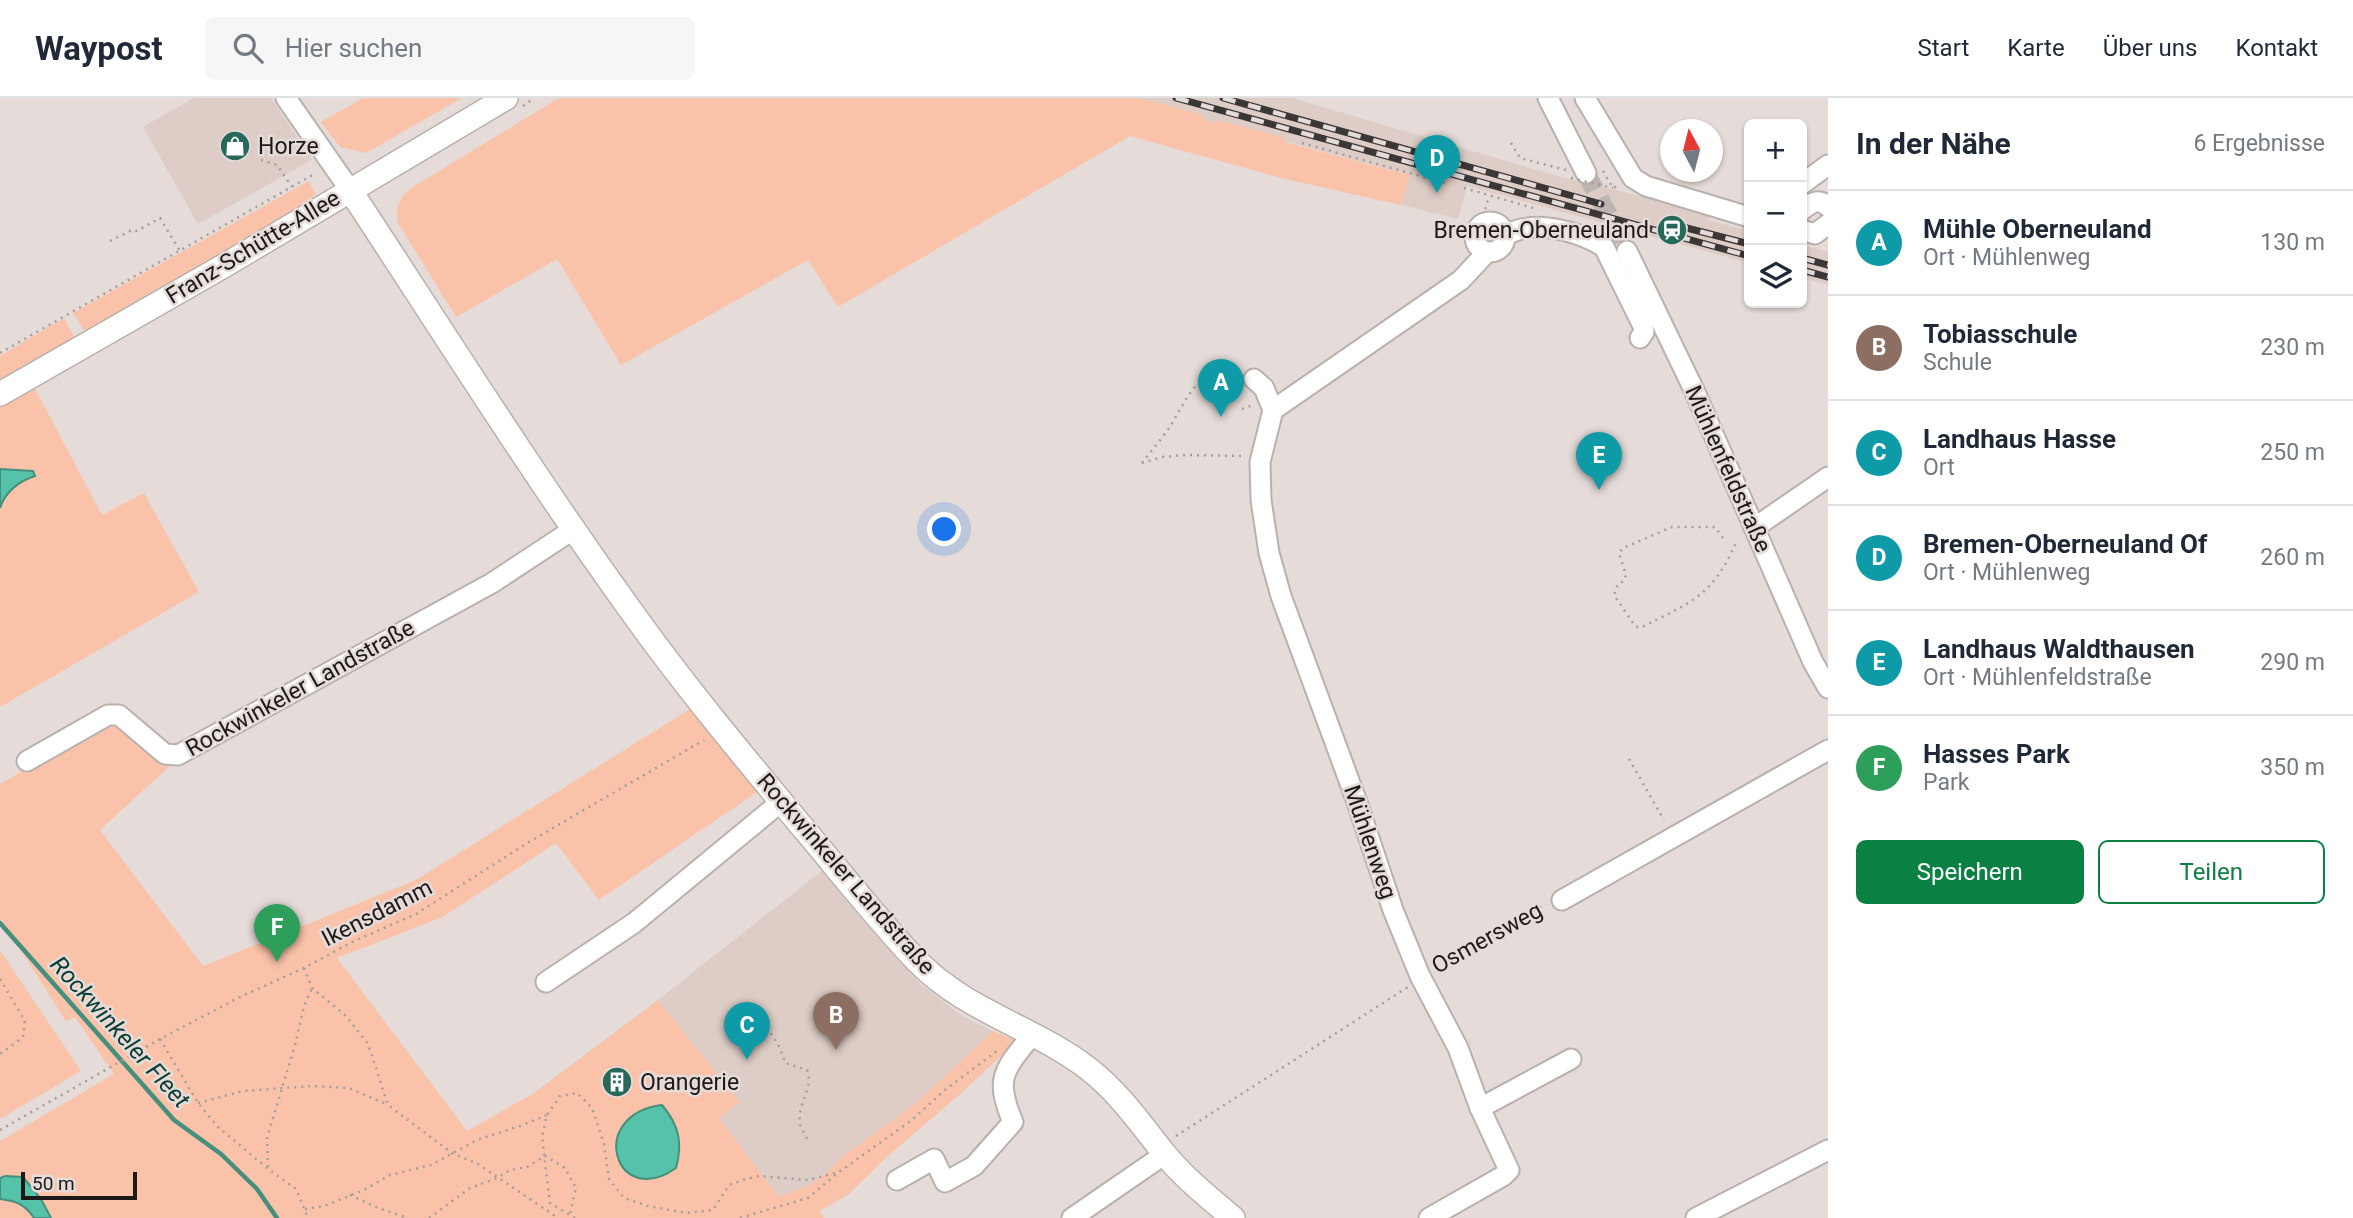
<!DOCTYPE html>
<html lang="de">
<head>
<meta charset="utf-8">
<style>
	:root { --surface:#fff; --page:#f6f6f7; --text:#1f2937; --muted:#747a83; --line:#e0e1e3; --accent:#0b8043 }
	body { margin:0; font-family:Roboto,sans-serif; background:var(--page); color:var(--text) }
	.controls { position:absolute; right:21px; top:21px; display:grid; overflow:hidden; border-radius:10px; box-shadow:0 2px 5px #0004 }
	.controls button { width:63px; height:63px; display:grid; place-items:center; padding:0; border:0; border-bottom:2px solid var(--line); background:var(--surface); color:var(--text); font:35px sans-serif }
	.compass { position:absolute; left:1660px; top:21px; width:63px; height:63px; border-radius:50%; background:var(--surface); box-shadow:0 2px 5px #0004; rotate:353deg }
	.scale { position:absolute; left:21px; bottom:18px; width:116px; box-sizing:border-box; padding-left:7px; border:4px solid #1c1918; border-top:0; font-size:19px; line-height:24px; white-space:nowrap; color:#1c1918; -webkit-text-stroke:5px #e5dcd9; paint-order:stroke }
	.you { position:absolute; left:945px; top:432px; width:24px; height:24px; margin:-18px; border:5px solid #fff; border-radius:50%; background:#1a73e8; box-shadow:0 0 0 10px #1a73e833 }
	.badge { display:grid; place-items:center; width:46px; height:46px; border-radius:50%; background:var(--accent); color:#fff; font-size:23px; font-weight:700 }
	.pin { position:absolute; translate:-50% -58px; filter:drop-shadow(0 2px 4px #0008) }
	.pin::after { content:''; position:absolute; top:37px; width:24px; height:21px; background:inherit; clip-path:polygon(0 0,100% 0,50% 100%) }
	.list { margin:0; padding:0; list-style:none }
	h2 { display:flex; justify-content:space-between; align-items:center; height:91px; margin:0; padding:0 28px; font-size:30px }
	h2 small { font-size:23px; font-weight:400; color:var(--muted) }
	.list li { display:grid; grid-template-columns:46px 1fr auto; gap:21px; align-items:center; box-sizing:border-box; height:105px; padding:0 28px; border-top:2px solid var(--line) }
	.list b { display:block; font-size:26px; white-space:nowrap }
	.list p { margin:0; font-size:23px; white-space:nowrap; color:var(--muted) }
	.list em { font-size:23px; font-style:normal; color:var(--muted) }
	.actions { display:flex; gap:14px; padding:21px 28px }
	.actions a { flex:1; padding:16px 0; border:2px solid var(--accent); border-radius:10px; text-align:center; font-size:24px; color:var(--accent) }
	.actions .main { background:var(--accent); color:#fff }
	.icon { flex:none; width:38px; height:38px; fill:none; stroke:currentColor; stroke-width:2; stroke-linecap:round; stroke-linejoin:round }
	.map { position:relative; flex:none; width:1828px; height:1120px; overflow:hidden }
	header { display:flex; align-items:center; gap:42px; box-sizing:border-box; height:98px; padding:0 35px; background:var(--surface); border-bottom:2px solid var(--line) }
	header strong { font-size:33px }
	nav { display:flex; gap:38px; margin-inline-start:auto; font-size:24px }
	.search { width:490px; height:63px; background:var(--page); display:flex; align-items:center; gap:18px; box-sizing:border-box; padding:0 24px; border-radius:10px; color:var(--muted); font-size:26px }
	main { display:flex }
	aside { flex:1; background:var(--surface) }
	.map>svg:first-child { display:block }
</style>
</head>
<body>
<header>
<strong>Waypost</strong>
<div class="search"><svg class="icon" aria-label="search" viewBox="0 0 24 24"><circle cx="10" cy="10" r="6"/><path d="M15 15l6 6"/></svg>Hier suchen</div>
<nav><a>Start</a><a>Karte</a><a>Über uns</a><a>Kontakt</a></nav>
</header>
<main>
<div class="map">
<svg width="1828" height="1120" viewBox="0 0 1828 1120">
	<rect width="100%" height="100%" fill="#e5dcd9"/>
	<g fill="#ddcdc6">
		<path d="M 194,0 L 271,0 L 312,62 L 198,126 L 143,29 Z"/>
		<path d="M 1139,0 L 1292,0 L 1561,79 L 1710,115 L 1708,122 L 1742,131 L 1743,128 L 1749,129 L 1749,165 L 1467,88 L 1458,121 L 1401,107 L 1409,77 L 1285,43 L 1285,40 L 1219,22 L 1217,25 L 1202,21 L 1203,18 Z"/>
		<path d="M 1802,147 L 1828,154 L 1828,187 L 1802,180 Z"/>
		<path d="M 824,771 L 856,814 L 918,884 L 962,918 L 993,933 L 915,1006 L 843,1058 L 828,1074 L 808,1088 L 778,1098 L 719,1020 L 740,1004 L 658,902 Z"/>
	</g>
	<g fill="#fac2a9">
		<path d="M 363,0 L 462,0 L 366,55 L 340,49 L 321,24 Z"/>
		<path d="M 559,0 L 1139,0 L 1203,17 L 1202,21 L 1217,25 L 1218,22 L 1286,40 L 1285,44 L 1409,77 L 1401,107 L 1281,80 L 1130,38 L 838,209 L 808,162 L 621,267 L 557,161 L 456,219 L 398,125 C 395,111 399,102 408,92 Z"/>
		<path d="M 307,84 L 309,84 L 316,96 L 265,136 L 93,235 L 84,232 L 73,215 Z"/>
		<path d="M 64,220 L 74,239 L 71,248 L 0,290 L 0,258 Z"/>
		<path d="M 32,285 L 102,417 L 144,395 L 199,494 L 0,609 L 0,304 Z"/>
		<path d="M 690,611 L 760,692 L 599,802 L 556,745 L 443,819 L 337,860 L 467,1033 L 534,995 L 658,902 L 740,1004 L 719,1020 L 778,1098 L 808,1088 L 828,1074 L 843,1058 L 915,1006 L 993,933 L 1017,943 L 959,997 L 888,1058 L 849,1096 L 820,1113 L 824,1120 L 0,1120 L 0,1043 L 114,976 L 75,919 L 66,923 L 0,820 L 0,686 L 109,622 L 122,626 L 171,667 L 100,732 L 203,868 L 416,782 Z"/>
		<path d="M 0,852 L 81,973 L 0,1021 Z"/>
	</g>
	<g fill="#56c2aa" stroke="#458f7e" stroke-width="2">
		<path d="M 0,371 L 33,373 L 35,378 C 19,383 5,394 0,410 Z"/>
		<path d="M 662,1007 C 679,1027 683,1045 676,1070 C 616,1113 585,1017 662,1007 Z"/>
		<path d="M 5,1078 L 23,1079 L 41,1101 L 51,1120 L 34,1120 C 25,1106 16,1103 0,1101 L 0,1080 Z"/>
	</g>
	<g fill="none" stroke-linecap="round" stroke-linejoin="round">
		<path stroke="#458f7e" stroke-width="4.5" d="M 0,825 L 174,1022 L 221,1056 L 257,1091 L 277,1120"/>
		<path stroke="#bdb5b2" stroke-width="19" stroke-dasharray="19 10" stroke-linecap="butt" d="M 1586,75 L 1627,153"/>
		<g stroke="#b9b1ad" stroke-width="23">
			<g id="minor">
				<path d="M 286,0 L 350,92"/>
				<path d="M 1548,0 L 1586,75"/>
				<path d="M 1585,0 L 1633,80 L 1646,88 L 1749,119"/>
				<path d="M 1802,86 L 1828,67"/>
				<path d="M 1802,112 C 1811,105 1819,99 1828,109"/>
				<circle cx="1490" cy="139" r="15"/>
				<path d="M 1802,132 L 1815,136 L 1828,126"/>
				<path d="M 1505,138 C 1532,120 1578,133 1604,149 L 1643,228 L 1644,234 L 1640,240"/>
				<path d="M 1627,153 L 1694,292 L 1813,564 L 1828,590"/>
				<path d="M 1254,281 L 1264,290 L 1273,312 L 1260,364 L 1261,402 L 1269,455 L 1281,498 L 1357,704 L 1393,812 L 1420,878 L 1458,950 L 1480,1010 L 1509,1072 L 1503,1078 L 1429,1120"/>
				<path d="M 1273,312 L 1461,182 L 1487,154"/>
				<path d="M 1754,430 L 1828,379"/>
				<path d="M 27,663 L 108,617 L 119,617 L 165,656 L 178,657 L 492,485 L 574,431"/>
				<path d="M 1562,802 L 1828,652"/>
				<path d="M 546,884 L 634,825 L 782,703"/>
				<path d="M 1480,1010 L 1571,961"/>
				<path d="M 897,1082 L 934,1061 L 945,1084 L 974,1068 L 1013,1024 C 994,980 1004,972 1032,937"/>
				<path d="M 1072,1120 L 1165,1056"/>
				<path d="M 1696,1120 L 1828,1052"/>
			</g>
		</g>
		<g stroke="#b9b1ad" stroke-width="26">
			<g id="major">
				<path d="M 350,92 C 442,232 531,374 629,510 C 683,586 744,659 804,731 C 841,775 877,821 916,862 C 966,914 1035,929 1090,972 C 1119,995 1140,1025 1163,1054 C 1183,1079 1208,1099 1233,1120"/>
				<path d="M 0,296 L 227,166 L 506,0"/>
			</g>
		</g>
		<g stroke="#a59e9b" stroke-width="2.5" stroke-dasharray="2 5" stroke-linecap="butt">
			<path d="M 523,8 L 534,0"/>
			<path d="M 1302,45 L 1445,85"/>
			<path d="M 1511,45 L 1520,60 L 1566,72"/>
			<path d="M 261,62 L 277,67 L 292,89"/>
			<path d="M 1603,73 L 1613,90 L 1618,88"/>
			<path d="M 1464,90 L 1537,111"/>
			<path d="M 1487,125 L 1485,112 L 1489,98"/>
			<path d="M 110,143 L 132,132 L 137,133 L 160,120 L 180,153"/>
			<path d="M 0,255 L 316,75"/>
			<path d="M 1242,311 L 1253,307"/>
			<path d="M 1142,365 C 1151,353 1161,342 1169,330 C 1186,304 1200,262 1239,274"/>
			<path d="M 1142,365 L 1162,359 L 1185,357 L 1243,358"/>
			<path d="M 1723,440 L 1715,429 L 1672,429 L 1623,450 L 1619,455 L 1626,477 L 1624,483 L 1618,486 L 1614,497 L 1635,528 L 1640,530 C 1691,504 1711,500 1736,445"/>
			<path d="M 1629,661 L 1664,722"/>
			<path d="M 1436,868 L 1546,806"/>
			<path d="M 304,870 L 312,890 L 346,918 L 368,946 L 388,1007 L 452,1055 L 478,1066 L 558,1120"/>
			<path d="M 0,881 L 25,923 L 23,939 L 0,956"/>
			<path d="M 740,907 C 761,920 779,941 785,965 L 807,972 C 814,990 797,1006 800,1025 C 800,1030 805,1036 807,1041"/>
			<path d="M 160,941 L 198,1005 L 217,1028 L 268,1071 L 296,1091 L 308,1120"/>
			<path d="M 198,1005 L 243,993 L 312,988 L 349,990 L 388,1007"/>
			<path d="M 0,1032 L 160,941 L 240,899 L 304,870 L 354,843 L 416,816 L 529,744 L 704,642"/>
			<path d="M 1176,1038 L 1408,889"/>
			<path d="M 268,1069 L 267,1040 L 295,947 L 304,908 L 312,890"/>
			<path d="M 350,1097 L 378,1110 L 408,1120"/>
			<path d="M 305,1111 L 324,1108 L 364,1092 L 390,1077 L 431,1067 L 477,1042 L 523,1027 L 547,1017"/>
			<path d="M 429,1120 L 470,1090 L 497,1080 L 510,1072 L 527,1069 L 545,1058 L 565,1070 L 576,1090 L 569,1120"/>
			<path d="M 575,1120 L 550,1105 L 542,1039 L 547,1017 L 560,998 L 577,995 L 592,1010 L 604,1046 L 609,1081 L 624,1100 L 648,1108 L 686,1115 L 713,1112 L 729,1087 L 743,1082 L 759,1078 L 808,1082 L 839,1074"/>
			<path d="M 740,1120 L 808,1100 L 839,1074 L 912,1022 L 945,992 L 998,952"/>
		</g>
		<use href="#minor" stroke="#fff" stroke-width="19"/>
		<use href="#major" stroke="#fff" stroke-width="23"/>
		<g stroke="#3b3736" stroke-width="7">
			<g id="rail">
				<path d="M 1176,0 L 1749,158"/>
				<path d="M 1223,0 L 1601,106"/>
				<path d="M 1675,127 L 1749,146"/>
				<path d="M 1802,160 L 1828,167"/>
				<path d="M 1802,172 L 1828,179"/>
			</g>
		</g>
		<use href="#rail" stroke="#e5dcd9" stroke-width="4.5" stroke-dasharray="13" stroke-linecap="butt"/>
		<path stroke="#a59e9b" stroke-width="2.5" stroke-dasharray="2 5" stroke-linecap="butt" d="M 1571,80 L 1613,90"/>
	</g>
	<defs>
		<g id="shop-disc" transform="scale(1.575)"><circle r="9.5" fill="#26695b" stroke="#e5dcd9"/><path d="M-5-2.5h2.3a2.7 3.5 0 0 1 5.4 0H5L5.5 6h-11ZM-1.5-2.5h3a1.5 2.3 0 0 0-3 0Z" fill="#fff"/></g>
		<g id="station-disc" transform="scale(1.575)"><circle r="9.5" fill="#26695b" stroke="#e5dcd9"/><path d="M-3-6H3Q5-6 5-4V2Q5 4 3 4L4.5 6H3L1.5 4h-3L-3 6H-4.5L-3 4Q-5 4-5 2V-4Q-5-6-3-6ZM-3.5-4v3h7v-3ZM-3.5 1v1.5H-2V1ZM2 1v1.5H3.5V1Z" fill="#fff"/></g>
		<g id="building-disc" transform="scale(1.575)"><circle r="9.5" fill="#26695b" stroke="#e5dcd9"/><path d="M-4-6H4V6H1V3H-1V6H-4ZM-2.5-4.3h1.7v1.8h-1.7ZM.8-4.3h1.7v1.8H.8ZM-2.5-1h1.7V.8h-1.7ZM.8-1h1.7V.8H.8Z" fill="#fff"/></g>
	</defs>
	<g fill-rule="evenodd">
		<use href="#shop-disc" x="235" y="48"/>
		<use href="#station-disc" x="1672" y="132"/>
		<use href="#building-disc" x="617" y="984"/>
	</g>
	<g text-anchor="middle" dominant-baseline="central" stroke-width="5" stroke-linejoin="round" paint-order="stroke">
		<g font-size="23" fill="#1c1918" stroke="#e5dcd9" text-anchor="start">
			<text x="258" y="48">Horze</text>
			<text x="1649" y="132" text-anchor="end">Bremen-Oberneuland</text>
			<text x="640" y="984">Orangerie</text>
		</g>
		<g font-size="23" fill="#1c1918" stroke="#e5dcd9">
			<text transform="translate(253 149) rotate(-31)">Franz-Schütte-Allee</text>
			<text transform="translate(1728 371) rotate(66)">Mühlenfeldstraße</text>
			<text transform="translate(300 590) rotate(-29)">Rockwinkeler Landstraße</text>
			<text transform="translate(1370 744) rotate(71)">Mühlenweg</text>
			<text transform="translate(846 776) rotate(49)">Rockwinkeler Landstraße</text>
			<text transform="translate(377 815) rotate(-27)">Ikensdamm</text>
			<text transform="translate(1487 840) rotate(-29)">Osmersweg</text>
		</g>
		<g font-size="24" font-style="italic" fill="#0a3c33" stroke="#e5dcd9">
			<text transform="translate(120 934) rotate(48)">Rockwinkeler Fleet</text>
		</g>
	</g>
</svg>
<div class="controls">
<button>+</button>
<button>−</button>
<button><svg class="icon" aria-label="layers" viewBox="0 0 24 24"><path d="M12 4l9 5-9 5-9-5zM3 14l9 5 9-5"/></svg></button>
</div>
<svg class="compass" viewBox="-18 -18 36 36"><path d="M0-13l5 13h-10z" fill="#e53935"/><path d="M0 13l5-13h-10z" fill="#747a83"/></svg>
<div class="scale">50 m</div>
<div class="you"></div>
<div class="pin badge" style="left:1221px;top:319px;background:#0f9aa8">A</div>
<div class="pin badge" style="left:836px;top:952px;background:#8d6e63">B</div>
<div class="pin badge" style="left:747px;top:962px;background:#0f9aa8">C</div>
<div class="pin badge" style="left:1437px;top:95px;background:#0f9aa8">D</div>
<div class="pin badge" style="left:1599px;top:392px;background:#0f9aa8">E</div>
<div class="pin badge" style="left:277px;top:864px;background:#2e9e5b">F</div>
</div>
<aside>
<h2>In der Nähe<small>6 Ergebnisse</small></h2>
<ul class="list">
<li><span class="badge" style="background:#0f9aa8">A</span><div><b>Mühle Oberneuland</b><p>Ort · Mühlenweg</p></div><em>130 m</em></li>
<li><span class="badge" style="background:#8d6e63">B</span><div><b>Tobiasschule</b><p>Schule</p></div><em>230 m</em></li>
<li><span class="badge" style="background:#0f9aa8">C</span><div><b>Landhaus Hasse</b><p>Ort</p></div><em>250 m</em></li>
<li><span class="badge" style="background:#0f9aa8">D</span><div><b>Bremen-Oberneuland Of</b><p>Ort · Mühlenweg</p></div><em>260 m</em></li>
<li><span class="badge" style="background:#0f9aa8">E</span><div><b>Landhaus Waldthausen</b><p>Ort · Mühlenfeldstraße</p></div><em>290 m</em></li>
<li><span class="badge" style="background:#2e9e5b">F</span><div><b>Hasses Park</b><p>Park</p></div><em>350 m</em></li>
</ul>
<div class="actions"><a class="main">Speichern</a><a>Teilen</a></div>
</aside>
</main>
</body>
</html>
